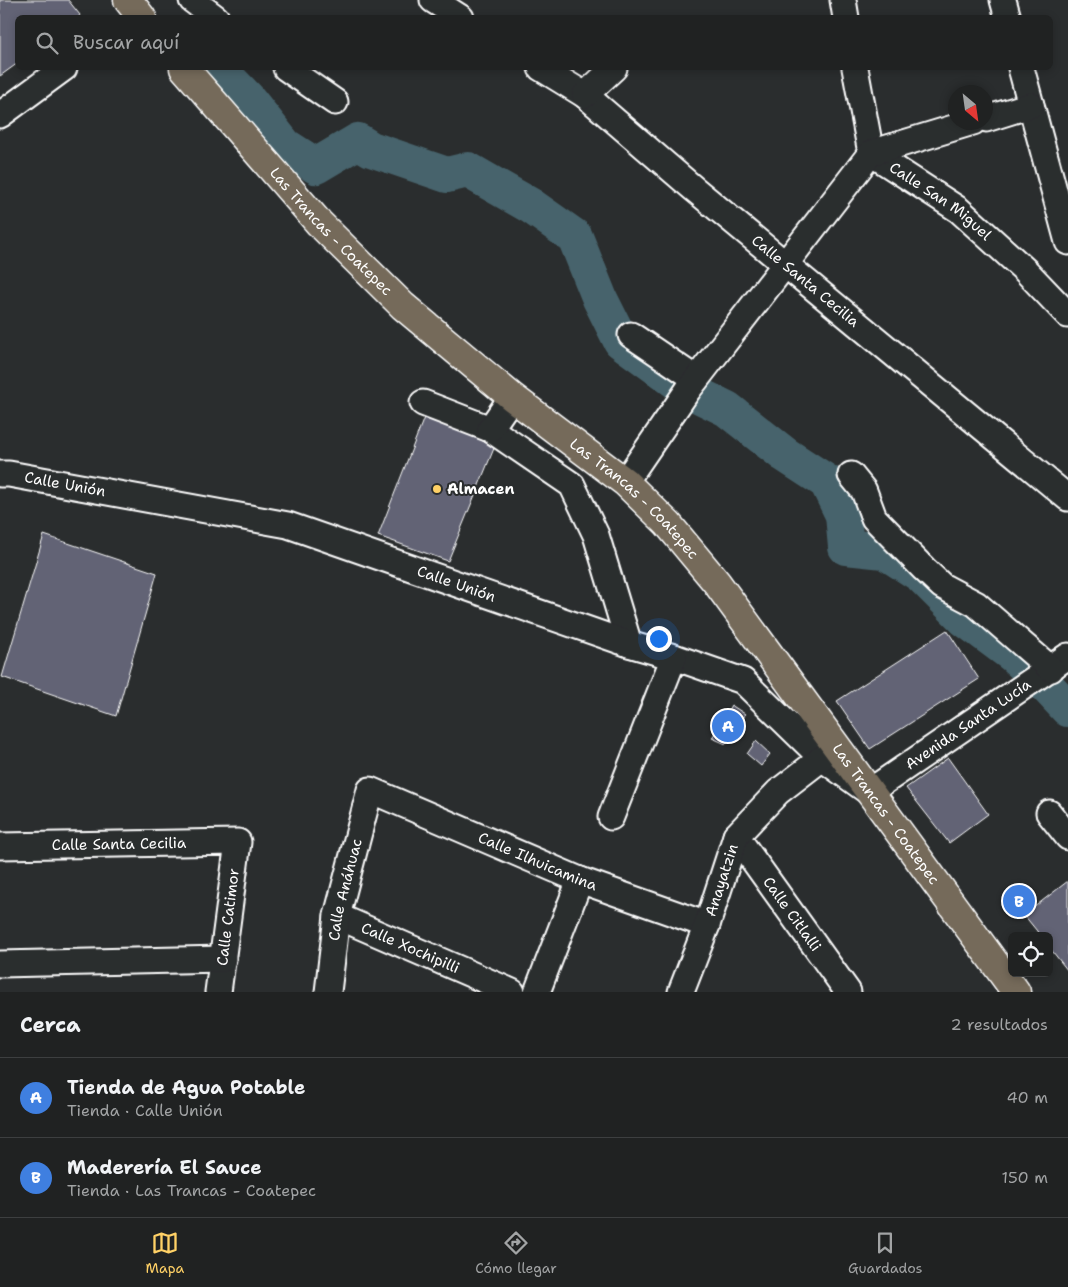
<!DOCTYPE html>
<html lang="es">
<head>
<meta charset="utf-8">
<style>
	:root { --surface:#202222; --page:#2d2f2f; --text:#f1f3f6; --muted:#a2a4a5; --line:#3d3f40; --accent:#ffd166 }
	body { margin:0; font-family:"Shantell Sans",sans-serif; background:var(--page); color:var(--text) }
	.controls { position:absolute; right:15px; bottom:15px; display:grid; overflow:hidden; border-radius:8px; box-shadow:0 2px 8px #0003 }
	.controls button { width:45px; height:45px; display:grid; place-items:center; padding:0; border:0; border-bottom:1px solid var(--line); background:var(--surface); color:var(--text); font:25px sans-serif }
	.compass { position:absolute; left:948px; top:85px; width:45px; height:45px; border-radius:50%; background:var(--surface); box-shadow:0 2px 8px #0003; rotate:151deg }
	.you { position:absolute; left:658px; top:638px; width:18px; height:18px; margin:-12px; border:4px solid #fff; border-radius:50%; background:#1a73e8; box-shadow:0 0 0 8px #1a73e833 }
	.badge { display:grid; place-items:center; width:32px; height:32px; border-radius:50%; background:var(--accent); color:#fff; font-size:16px; font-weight:700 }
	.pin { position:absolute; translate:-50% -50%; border:2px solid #fff; box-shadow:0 1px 5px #0006 }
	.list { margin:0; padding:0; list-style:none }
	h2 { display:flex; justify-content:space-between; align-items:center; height:65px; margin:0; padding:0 20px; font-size:21px }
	h2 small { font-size:16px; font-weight:400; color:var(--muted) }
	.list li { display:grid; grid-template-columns:32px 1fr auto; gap:15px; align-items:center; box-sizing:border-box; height:80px; padding:0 20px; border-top:1px solid var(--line) }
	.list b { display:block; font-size:19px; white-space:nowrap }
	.list p { margin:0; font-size:16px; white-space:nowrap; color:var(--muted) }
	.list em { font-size:16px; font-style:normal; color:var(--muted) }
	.icon { flex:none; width:28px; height:28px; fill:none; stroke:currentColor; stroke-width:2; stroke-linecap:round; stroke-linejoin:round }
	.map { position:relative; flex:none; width:1068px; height:992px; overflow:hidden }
	.search { position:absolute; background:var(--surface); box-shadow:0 2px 8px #0003; left:15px; right:15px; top:15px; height:55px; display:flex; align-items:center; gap:12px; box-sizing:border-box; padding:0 18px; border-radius:8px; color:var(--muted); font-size:19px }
	.sheet { height:225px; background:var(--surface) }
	nav { display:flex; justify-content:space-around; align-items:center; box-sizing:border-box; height:70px; border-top:1px solid var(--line); background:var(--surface); font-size:14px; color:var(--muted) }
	nav a { display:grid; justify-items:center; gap:2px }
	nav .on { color:var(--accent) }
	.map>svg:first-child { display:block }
</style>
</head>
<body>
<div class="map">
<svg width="1068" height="992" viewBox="0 0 1068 992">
	<rect width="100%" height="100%" fill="#2a2d2e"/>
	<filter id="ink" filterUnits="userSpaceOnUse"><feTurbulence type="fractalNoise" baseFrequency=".02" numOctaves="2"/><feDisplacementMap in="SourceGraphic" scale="10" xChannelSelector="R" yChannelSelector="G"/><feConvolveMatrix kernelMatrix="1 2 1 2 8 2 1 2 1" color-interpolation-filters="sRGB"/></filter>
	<g filter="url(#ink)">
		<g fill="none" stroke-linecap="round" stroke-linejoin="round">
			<path stroke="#47646c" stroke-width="36" d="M 218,68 L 247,98 L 285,146 L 316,166 L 358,141 L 371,149 L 447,175 L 468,170 L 531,206 L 575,237 L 600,299 L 621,341 L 688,390 L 727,409 L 784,454 L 827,482 L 843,515 L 846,547 L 884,551 L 921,575 L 965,619 L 1012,654 L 1038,677 L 1068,709"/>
		</g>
		<g fill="#626375" stroke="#fff">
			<path d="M 0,0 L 68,0 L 80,15 L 78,18 L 18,18 L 18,63 L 0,76 Z"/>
			<path d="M 425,415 L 497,441 L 448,561 L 378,536 Z"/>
			<path d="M 44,535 L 157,573 L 116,716 L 2,677 Z"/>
			<path d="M 947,630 L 979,679 L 870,749 L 837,701 Z"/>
			<path d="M 731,705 L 745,714 L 726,744 L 712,738 Z"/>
			<path d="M 756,741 L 770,754 L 761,766 L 747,754 Z"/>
			<path d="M 948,758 L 988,814 L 949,843 L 906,788 Z"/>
			<path d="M 1068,881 L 1068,971 L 1049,947 L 1049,936 L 1041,936 L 1024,915 Z"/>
		</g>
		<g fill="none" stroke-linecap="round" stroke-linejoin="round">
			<g stroke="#fff" stroke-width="29">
				<g id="minor">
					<path d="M 192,0 L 216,18"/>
					<path d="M 433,0 L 461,18"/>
					<path d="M 843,0 L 846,18"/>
					<path d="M 1003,0 L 1008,18"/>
					<path d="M 286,68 L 335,102"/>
					<path id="s1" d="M 541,68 L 585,95 L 693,188 L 1068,498"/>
					<path id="s2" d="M 855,68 L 871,153 L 959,210 L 1026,271 L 1068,315"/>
					<path d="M 1021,68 L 1068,242"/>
					<path d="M 585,95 L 614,68"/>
					<path d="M 0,115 L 64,68"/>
					<path d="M 986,119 L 1031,105"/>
					<path d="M 631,335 L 696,379"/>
					<path d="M 423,403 L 490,429 L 572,485 L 596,535 L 629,644"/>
					<path d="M 490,429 L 512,397"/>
					<path id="s3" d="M 0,474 L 9,474 L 288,525 L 629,644 L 674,657 L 743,681 L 822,758 L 869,792 L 1068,656"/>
					<path d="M 851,475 L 864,491 L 874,518 L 924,569 L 942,586 L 976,604 L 1051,669"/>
					<path d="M 625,482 L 688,390 L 871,153 L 973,122"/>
					<path d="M 1049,813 L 1068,837"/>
					<path d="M 611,817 L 674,657"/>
					<path id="s4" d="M 736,836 L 848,992"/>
					<path id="s5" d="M 0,846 L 238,842 L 218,992"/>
					<path id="s6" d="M 337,916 L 512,992"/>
					<path d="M 0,964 L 223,959"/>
					<path id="s7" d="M 328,992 L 337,916 L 370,790 L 580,880 L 707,925"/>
					<path d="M 537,992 L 580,880"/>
					<path id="s8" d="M 681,992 L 707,925 L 736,836 L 778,792 L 822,758"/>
				</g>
			</g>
			<g stroke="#fff" stroke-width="31">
				<g id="major">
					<path d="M 128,0 L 142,18"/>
					<path id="s9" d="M 184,68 L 319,223 L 403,306 L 512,397 L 625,482 L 668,524 L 717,583 L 1016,992"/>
				</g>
			</g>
			<use href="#minor" stroke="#2a2d2e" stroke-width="25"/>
			<use href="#major" stroke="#746a5a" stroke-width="28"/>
		</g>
	</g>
	<circle fill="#ffd166" stroke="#2a2d2e" stroke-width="2" cx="437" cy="489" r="5"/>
	<g text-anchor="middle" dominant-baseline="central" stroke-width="4" stroke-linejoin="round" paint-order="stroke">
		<g font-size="15" fill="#fff" stroke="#2a2d2e">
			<text stroke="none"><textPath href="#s2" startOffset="171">Calle San Miguel</textPath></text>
			<text stroke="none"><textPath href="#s9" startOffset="220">Las Trancas - Coatepec</textPath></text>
			<text stroke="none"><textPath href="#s1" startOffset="340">Calle Santa Cecilia</textPath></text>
			<text stroke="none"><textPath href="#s3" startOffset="66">Calle Unión</textPath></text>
			<text stroke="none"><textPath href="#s9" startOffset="625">Las Trancas - Coatepec</textPath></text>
			<text stroke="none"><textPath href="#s3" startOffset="471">Calle Unión</textPath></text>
			<text stroke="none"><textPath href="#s3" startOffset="1062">Avenida Santa Lucía</textPath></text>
			<text stroke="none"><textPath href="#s9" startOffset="1030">Las Trancas - Coatepec</textPath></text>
			<text stroke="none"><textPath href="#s5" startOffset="119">Calle Santa Cecilia</textPath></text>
			<text stroke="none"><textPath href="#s7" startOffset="389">Calle Ilhuicamina</textPath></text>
			<text stroke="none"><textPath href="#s8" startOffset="119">Anayatzin</textPath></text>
			<text stroke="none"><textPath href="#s7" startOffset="104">Calle Anáhuac</textPath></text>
			<text stroke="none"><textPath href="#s4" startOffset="96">Calle Citlalli</textPath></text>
			<text transform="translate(228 917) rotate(-83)">Calle Catimor</text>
			<text stroke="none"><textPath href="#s6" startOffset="80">Calle Xochipilli</textPath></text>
		</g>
		<g font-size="15" font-weight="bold" fill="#fff" stroke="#2a2d2e" text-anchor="start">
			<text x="447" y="489">Almacen</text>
		</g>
	</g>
</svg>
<div class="controls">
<button><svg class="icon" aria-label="locate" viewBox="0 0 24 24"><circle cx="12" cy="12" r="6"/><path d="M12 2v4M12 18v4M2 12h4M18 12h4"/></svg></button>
</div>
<svg class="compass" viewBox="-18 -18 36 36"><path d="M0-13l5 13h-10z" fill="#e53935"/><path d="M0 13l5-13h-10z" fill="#a2a4a5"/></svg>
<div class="you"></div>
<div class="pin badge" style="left:728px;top:726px;background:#3f7fe0">A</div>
<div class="pin badge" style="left:1019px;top:901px;background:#3f7fe0">B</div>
<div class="search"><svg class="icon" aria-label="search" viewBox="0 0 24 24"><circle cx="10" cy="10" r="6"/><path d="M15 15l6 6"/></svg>Buscar aquí</div>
</div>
<section class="sheet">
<h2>Cerca<small>2 resultados</small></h2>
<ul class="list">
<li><span class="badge" style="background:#3f7fe0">A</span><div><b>Tienda de Agua Potable</b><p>Tienda · Calle Unión</p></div><em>40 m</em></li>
<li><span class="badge" style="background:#3f7fe0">B</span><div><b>Maderería El Sauce</b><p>Tienda · Las Trancas - Coatepec</p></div><em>150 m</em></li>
</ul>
</section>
<nav>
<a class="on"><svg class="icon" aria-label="map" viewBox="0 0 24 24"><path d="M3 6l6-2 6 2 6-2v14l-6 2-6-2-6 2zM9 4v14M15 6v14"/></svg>Mapa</a>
<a><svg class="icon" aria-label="directions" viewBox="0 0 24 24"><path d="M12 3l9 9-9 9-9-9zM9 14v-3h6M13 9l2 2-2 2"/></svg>Cómo llegar</a>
<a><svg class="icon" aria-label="saved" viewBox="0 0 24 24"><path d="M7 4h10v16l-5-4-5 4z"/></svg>Guardados</a>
</nav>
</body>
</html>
